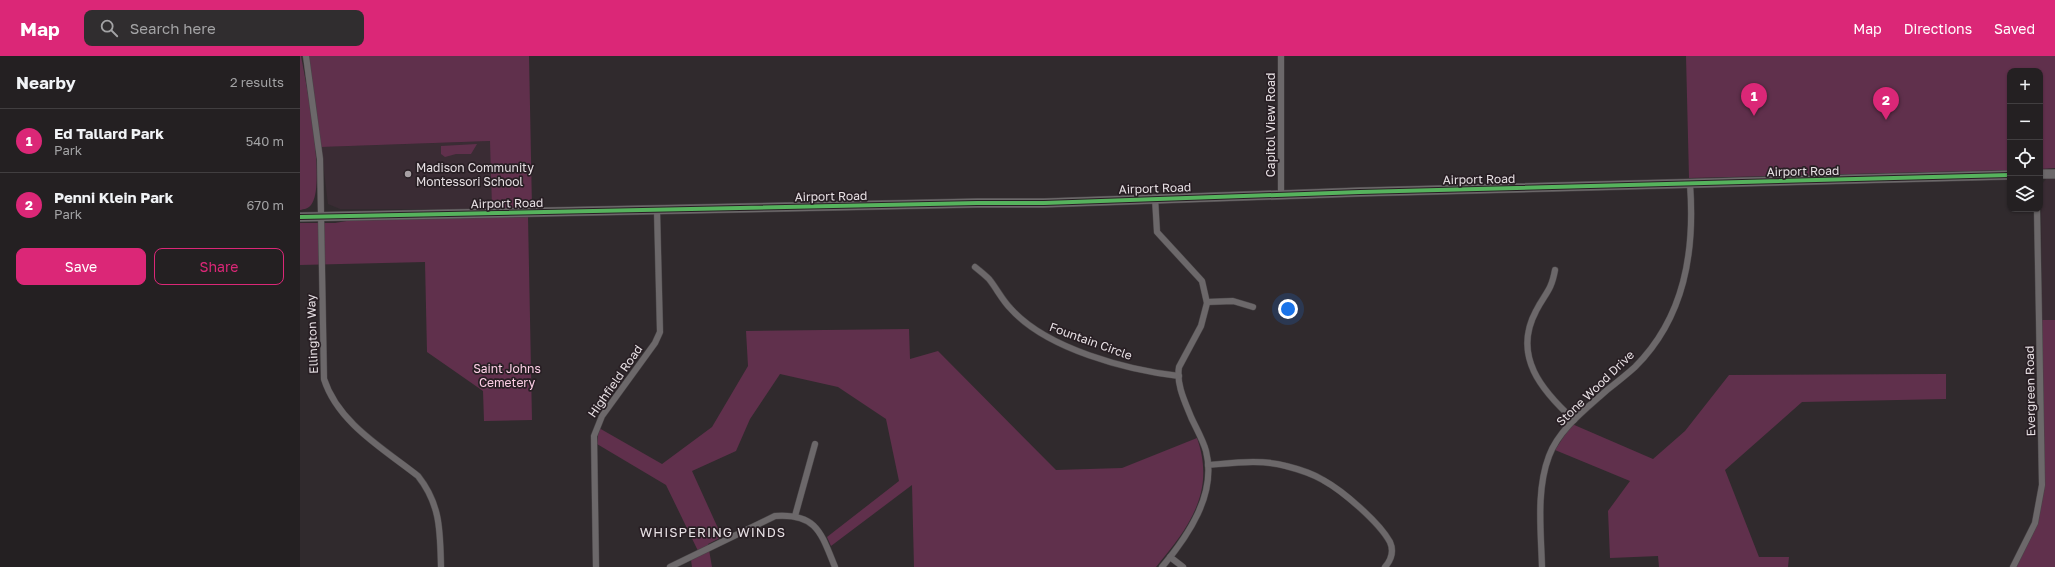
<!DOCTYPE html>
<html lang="en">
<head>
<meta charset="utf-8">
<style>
	:root { --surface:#242022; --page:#302d2f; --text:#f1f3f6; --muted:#a3a3a5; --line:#413e40; --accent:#db2777 }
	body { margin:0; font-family:"Golos Text",sans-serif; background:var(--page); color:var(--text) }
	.controls { position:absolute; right:12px; top:12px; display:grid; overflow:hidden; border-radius:8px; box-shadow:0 1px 3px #0004 }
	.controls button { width:36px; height:36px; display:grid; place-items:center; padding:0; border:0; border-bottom:1px solid var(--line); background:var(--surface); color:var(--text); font:20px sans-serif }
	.you { position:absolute; left:988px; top:253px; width:14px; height:14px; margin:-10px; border:3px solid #fff; border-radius:50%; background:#1a73e8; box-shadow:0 0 0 6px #1a73e833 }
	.badge { display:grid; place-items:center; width:26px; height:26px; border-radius:50%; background:var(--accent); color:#fff; font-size:13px; font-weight:700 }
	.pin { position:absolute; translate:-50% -33px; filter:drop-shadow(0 1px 2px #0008) }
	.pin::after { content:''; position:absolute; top:21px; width:14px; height:12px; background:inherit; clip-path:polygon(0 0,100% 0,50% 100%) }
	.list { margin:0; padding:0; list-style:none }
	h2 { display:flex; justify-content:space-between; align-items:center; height:52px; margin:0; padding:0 16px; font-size:17px }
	h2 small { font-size:13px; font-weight:400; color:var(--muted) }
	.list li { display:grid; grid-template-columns:26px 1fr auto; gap:12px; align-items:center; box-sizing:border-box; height:64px; padding:0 16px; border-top:1px solid var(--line) }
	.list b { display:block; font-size:15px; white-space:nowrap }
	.list p { margin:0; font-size:13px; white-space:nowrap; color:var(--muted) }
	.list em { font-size:13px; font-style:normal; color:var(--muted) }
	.actions { display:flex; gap:8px; padding:12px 16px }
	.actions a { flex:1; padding:9px 0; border:1px solid var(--accent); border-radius:8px; text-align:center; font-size:14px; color:var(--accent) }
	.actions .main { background:var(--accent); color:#fff }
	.icon { flex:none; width:22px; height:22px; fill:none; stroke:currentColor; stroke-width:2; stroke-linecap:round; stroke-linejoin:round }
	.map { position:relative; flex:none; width:1755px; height:511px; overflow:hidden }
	header { display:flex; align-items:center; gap:24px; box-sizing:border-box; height:56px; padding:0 20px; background:var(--accent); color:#fff }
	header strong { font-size:19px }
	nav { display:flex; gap:22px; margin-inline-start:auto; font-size:14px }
	.search { width:280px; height:36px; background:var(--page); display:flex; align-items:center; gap:10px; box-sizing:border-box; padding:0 14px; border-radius:8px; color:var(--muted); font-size:15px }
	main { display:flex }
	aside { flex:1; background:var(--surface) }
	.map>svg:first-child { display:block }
</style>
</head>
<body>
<header>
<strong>Map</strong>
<div class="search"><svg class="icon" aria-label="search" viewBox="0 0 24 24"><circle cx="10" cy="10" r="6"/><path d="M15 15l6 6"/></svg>Search here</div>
<nav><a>Map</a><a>Directions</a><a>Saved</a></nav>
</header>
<main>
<aside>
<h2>Nearby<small>2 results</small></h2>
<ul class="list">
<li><span class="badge">1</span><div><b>Ed Tallard Park</b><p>Park</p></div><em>540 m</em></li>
<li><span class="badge">2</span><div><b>Penni Klein Park</b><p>Park</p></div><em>670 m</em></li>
</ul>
<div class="actions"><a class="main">Save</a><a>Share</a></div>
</aside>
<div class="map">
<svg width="1755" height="511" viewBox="0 0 1755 511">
	<rect width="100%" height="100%" fill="#302a2d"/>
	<g fill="#3a2c34">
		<path d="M 191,85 L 192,153 L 40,153 L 28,148 L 21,91 Z"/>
		<path d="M 1755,122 L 1755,264 L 1742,264 L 1741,129 L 1746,123 Z"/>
	</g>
	<g fill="#60304c">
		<path d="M 0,0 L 1,0 C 6,26 27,132 11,149 C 8,153 4,153 0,154 Z"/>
		<path d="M 8,0 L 229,0 L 232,152 L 192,153 L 190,85 L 21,91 Z"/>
		<path d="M 1386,0 L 1755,0 L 1755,112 L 1740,113 L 1740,15 L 1710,15 L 1710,114 L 1389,122 Z"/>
		<path d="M 177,88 L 171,98 L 156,98 L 145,101 L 141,98 L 141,90 Z"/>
		<path d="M 228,161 L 232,364 L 184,365 L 183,335 L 127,296 L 125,206 L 0,209 L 0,167 L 35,167 L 58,163 Z"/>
		<path d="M 1742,264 L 1755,264 L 1755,511 L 1713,511 L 1741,449 Z"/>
		<path d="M 609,273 L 610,303 L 638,295 L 756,414 L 822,412 L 897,382 C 916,436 889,471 856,511 L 614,511 L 612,429 L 531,490 L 527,481 L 599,425 L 586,363 L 538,331 L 480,318 L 450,363 L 436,395 L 392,415 L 422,481 L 408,488 L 412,511 L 392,511 L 391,504 L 400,499 L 366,429 L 297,388 L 299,372 L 362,408 L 412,371 L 448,310 L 446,275 Z"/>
		<path d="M 1646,318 L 1646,343 L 1502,346 L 1425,414 L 1459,501 L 1489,501 L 1488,511 L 1359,511 L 1358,500 L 1310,502 L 1308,455 L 1330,425 L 1255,394 L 1272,368 L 1353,403 L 1385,375 L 1429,319 Z"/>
	</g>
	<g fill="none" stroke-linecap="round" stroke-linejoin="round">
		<g stroke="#494547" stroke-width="7">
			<g id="street">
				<path d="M 6,0 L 20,103 L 24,323 C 38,367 84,393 118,420 C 141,449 140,476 141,511"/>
				<path d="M 981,0 L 981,138"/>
				<path d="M 855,142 L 857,176 L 902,225 L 907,247 L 901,270 L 879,311 C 876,328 885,346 891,361 C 896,372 903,384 906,395 C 917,438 888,480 862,511"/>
				<path d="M 675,211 C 680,215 685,219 689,223 C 697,233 702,244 711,253 C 747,293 827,314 879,320"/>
				<path d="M 1255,214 C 1251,236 1245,237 1236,255 C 1212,300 1242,335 1274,364"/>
				<path d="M 907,246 L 933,245 L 953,251"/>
				<path d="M 908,409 C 933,407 962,403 986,410 C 998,413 1013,418 1023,424 C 1043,435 1079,466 1090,486 C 1094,495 1091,504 1085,511"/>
				<path d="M 495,460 L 515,388"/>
				<path d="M 870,501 L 883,511"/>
				<path d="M 296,511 L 294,380 L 302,360 L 355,287 L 360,276 L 357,154"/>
				<path d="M 370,511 L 475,460 C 517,457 521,477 535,511"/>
				<path d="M 1242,511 C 1241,475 1236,434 1249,400 C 1259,373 1286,353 1307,334 C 1316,327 1326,319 1335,311 C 1385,261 1395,195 1390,128"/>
				<path d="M 1713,511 L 1735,467 L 1742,429 L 1737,153"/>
			</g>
		</g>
		<g stroke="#494547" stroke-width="10">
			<g id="secondary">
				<path d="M 1740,118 L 1755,118"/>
				<path d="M 0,161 L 677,147 L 744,147 L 1060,136 L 1710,119"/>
			</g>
		</g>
		<use href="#street" stroke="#6c686a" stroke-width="6"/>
		<use href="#secondary" stroke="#6c686a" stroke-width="9"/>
		<g stroke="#281f24" stroke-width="6">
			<path id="cycleway" d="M 0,161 L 677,147 L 744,147 L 1060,136 L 1710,119"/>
		</g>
		<use href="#cycleway" stroke="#56b35d" stroke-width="4"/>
	</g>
	<circle fill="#a7a0a4" stroke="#281f24" stroke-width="1.5" cx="108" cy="118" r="4"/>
	<g text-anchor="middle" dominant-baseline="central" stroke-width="3.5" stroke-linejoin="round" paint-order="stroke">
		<g font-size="12" fill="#e7e0e4" stroke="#281f24">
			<text transform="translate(970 69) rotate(-90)">Capitol View Road</text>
			<text transform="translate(1503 115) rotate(-1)">Airport Road</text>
			<text transform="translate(1179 123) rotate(-1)">Airport Road</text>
			<text transform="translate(855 132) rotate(-2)">Airport Road</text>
			<text transform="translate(531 140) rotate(-1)">Airport Road</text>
			<text transform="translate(207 147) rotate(-1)">Airport Road</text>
			<text transform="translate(12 278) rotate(-92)">Ellington Way</text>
			<text transform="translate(791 285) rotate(20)">Fountain Circle</text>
			<text transform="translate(315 325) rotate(-55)">Highfield Road</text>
			<text transform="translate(1295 332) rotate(-44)">Stone Wood Drive</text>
			<text transform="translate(1730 335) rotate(-91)">Evergreen Road</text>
		</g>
		<g font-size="12" fill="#e7e0e4" stroke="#281f24" text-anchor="start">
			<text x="116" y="111">Madison Community<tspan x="116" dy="14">Montessori School</tspan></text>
		</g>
		<g font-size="12" fill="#fed0e7" stroke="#281f24">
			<text x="207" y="312">Saint Johns<tspan x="207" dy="14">Cemetery</tspan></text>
		</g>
		<g font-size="13" letter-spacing="1" fill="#e7e0e4" stroke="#281f24">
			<text x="413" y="476">WHISPERING WINDS</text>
		</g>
	</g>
</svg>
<div class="controls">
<button>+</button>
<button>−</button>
<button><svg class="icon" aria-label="locate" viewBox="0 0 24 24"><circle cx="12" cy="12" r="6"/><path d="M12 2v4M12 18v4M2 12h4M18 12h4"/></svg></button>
<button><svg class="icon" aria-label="layers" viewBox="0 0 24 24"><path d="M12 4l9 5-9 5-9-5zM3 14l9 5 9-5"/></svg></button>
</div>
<div class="you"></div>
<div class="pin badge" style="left:1454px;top:60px">1</div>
<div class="pin badge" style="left:1586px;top:64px">2</div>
</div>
</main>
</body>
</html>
